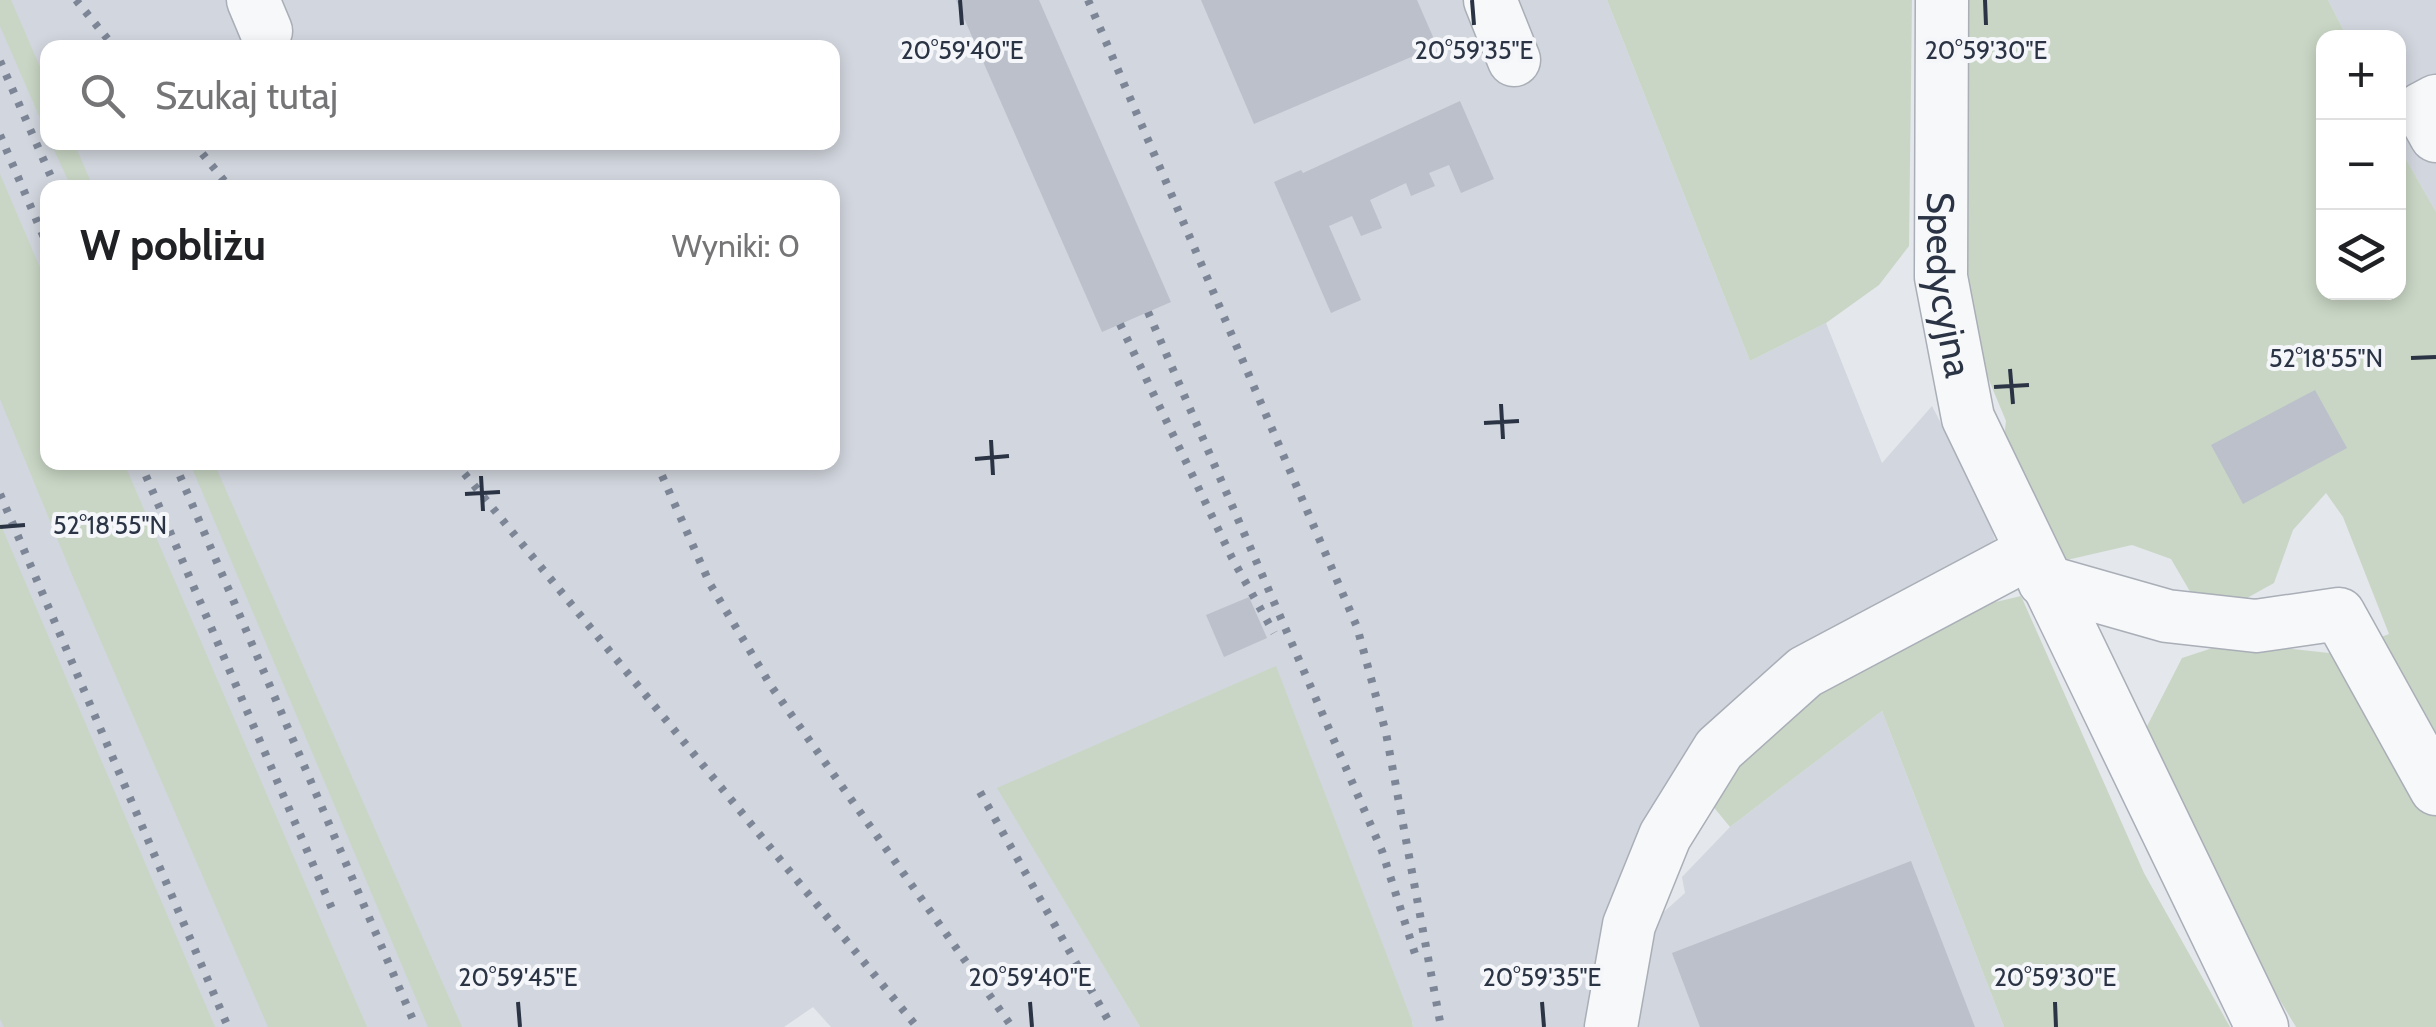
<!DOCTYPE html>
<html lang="pl">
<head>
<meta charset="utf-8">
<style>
	:root { --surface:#fff; --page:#f6f6f6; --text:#202124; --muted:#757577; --line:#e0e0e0 }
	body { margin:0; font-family:Cabin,sans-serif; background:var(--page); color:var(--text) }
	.controls { position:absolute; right:30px; top:30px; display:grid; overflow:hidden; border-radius:20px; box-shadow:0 5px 15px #0003 }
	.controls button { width:90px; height:90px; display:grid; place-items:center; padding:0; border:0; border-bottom:2px solid var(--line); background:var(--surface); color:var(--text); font:50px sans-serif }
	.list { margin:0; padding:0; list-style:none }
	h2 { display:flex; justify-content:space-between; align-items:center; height:130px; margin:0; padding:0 40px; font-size:42px }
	h2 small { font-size:32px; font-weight:400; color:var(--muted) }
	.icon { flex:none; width:55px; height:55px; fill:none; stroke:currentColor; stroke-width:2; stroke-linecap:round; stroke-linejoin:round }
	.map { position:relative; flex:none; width:2436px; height:1027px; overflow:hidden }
	.search { position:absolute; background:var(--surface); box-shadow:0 5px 15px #0003; left:40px; top:40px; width:800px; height:110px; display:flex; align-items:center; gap:25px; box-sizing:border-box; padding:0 35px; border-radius:20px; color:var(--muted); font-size:38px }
	.panel { position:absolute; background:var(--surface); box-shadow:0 5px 15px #0003; left:40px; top:180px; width:800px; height:290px; border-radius:20px }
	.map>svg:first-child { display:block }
</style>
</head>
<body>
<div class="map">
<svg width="2436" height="1027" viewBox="0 0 2436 1027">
	<rect width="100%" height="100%" fill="#e4e7ec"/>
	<g fill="#d2d6de" fill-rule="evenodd">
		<path d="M 0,0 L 1607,0 L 1750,361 L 1826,323 L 1882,463 L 1932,406 L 1987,512 L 1996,544 L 1714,733 L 1594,1027 L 1413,1027 L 1412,1021 L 998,788 L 1140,1027 L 831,1027 L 813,1007 L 784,1027 L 0,1027 ZM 48,48 L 832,48 L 832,142 L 48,142 ZM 48,188 L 832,188 L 832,462 L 48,462 Z"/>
		<path d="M 2328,0 L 2436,0 L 2436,212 L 2399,147 L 2398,38 L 2347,37 Z"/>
		<path d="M 1882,711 L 2004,1027 L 1632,1027 L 1657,918 L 1685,893 L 1682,877 L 1730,827 Z"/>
	</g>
	<g fill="#c9d6c5">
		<path d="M 0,0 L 11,0 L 47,83 L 47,134 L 0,26 Z"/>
		<path d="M 1607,0 L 1912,0 L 1909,246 L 1879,285 L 1826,323 L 1750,361 Z"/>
		<path d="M 1955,0 L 2328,0 L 2347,37 L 2324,38 L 2324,292 L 2398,292 L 2399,147 L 2436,212 L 2436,1027 L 2296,1027 L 2199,866 L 2142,736 L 2182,658 L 2231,642 L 2338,654 L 2389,634 L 2343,517 L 2326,493 L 2293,530 L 2274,583 L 2238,603 L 2195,600 L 2171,559 L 2132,545 L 2058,562 L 2003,446 L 2006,421 L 1976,349 L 1959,260 Z"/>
		<path d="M 51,143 L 74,143 L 93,187 L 71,187 Z"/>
		<path d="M 0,174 L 47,284 L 48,462 L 124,463 L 367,1027 L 268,1027 L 73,577 L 0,399 Z"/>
		<path d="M 190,463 L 214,463 L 462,1027 L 428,1027 Z"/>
		<path d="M 0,523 L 215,1027 L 4,1027 L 0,1019 Z"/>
		<path d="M 2021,596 L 2144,873 L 2230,1027 L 2004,1027 L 1882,711 L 1730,827 L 1707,799 L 1807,689 L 1945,614 Z"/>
		<path d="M 1276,666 L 1412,1021 L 1413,1027 L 1140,1027 L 997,788 Z"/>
	</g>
	<g fill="#bbc0ca">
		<path d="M 956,0 L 1039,0 L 1171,302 L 1102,332 Z"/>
		<path d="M 1201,0 L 1417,0 L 1437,46 L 1254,124 Z"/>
		<path d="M 1460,101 L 1494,179 L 1461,193 L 1449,165 L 1429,173 L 1435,186 L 1411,196 L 1406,183 L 1370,200 L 1382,228 L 1361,236 L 1352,216 L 1329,226 L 1361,300 L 1331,313 L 1274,182 L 1301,170 L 1303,173 Z"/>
		<path d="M 2315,390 L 2347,448 L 2243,504 L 2211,445 Z"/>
		<path d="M 1249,597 L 1267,638 L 1224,657 L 1206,615 Z"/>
		<path d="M 1911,861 L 1975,1027 L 1700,1027 L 1672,953 Z"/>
	</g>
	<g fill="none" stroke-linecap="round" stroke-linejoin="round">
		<g stroke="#a9aeb7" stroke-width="55">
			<g id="minor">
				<path d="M 253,0 L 266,31"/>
				<path d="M 1490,0 L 1514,60"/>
				<path id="s1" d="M 1942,0 L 1941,277 L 1968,418 L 2262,1027"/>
				<path d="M 2436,101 L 2421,109 L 2436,136"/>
				<path d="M 2044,581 L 2167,616 L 2256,626 L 2339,614 L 2436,789"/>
				<path d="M 1611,1027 L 1629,925 L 1665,836 L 1719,749 L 1805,672 L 2031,552"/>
			</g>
		</g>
		<use href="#minor" stroke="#f7f8fa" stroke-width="52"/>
		<g stroke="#7d8696" stroke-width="8" stroke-dasharray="5 10" stroke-linecap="butt">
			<path d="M 76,0 L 115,48"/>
			<path d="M 1088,0 L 1357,627 L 1386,733 L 1441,1027"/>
			<path d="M 0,61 L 56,188"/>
			<path d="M 0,135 L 48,247"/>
			<path d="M 193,142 L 230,188"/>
			<path d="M 1148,312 L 1382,851 L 1417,960"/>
			<path d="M 1120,324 L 1232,558 L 1274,633"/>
			<path d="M 140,462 L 333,911"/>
			<path d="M 174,462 L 416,1027"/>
			<path d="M 455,462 L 917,1027"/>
			<path d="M 656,462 L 710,584 L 771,686 L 1012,1027"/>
			<path d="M 0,494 L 228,1027"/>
			<path d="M 980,792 L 1112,1027"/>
		</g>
	</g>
	<path fill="none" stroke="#2b3445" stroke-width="4" d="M 960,0 L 962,25M 1472,0 L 1474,25M 1985,0 L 1986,25M 2411,358 L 2436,357M 2010,369 L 2013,404M 1994,387 L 2029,385M 1501,404 L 1503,439M 1484,423 L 1519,421M 991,440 L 993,475M 975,459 L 1009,456M 481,476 L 483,511M 465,494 L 500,492M 0,527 L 25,525M 518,1002 L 520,1027M 1030,1002 L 1032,1027M 1542,1002 L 1544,1027M 2055,1002 L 2056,1027"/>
	<g text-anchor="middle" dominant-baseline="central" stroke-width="8" stroke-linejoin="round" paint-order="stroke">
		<g font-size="38" fill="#2b3445" stroke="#f4f6f9">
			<text stroke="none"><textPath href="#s1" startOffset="285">Spedycyjna</textPath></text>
		</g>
	</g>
	<g font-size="25" text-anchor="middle" fill="#2b3445" stroke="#f4f6f9" stroke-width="8" stroke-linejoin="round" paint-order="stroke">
		<text x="962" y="59">20°59'40"E</text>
		<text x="1474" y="59">20°59'35"E</text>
		<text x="1986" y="59">20°59'30"E</text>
		<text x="2326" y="367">52°18'55"N</text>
		<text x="110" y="534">52°18'55"N</text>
		<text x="518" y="986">20°59'45"E</text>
		<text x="1030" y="986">20°59'40"E</text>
		<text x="1542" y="986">20°59'35"E</text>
		<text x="2055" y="986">20°59'30"E</text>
	</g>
</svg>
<div class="controls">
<button>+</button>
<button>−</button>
<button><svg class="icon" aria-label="layers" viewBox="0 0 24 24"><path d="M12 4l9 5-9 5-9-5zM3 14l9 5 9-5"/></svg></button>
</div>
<div class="search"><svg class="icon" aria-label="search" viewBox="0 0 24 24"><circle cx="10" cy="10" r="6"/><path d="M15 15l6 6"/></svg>Szukaj tutaj</div>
<section class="panel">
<h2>W pobliżu<small>Wyniki: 0</small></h2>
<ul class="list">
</ul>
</section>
</div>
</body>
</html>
